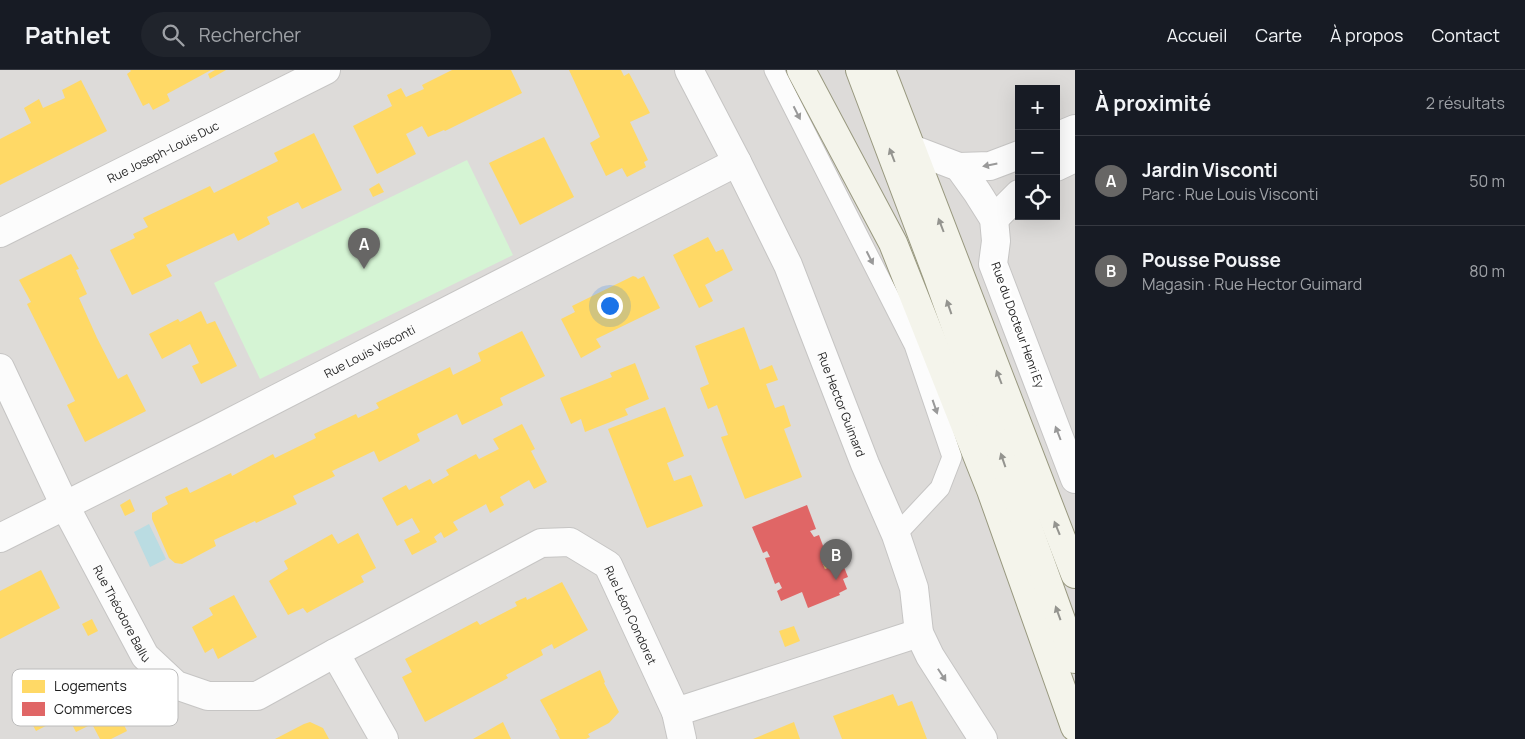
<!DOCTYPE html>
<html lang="fr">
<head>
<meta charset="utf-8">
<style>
	:root { --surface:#171b24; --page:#20242c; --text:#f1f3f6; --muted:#9ea1a6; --line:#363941; --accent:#676665 }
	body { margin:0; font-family:Manrope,sans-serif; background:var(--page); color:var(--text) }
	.controls { position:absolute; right:15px; top:15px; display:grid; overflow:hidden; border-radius:0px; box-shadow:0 5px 20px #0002 }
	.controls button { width:45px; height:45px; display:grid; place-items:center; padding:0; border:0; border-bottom:1px solid var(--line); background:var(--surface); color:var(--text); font:25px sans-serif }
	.you { position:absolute; left:609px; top:235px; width:18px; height:18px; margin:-12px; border:4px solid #fff; border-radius:50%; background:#1a73e8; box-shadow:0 0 0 8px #1a73e833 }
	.badge { display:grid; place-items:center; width:32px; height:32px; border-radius:50%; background:var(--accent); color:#fff; font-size:16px; font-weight:700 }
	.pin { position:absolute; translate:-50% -41px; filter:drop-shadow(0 1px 2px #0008) }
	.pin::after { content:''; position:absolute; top:26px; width:18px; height:15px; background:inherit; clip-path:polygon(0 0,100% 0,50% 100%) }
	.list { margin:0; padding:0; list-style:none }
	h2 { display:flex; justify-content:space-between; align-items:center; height:65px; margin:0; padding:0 20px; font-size:21px }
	h2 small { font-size:16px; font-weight:400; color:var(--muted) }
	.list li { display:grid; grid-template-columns:32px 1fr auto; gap:15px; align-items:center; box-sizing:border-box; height:90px; padding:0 20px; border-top:1px solid var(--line) }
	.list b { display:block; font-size:19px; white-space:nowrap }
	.list p { margin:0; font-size:16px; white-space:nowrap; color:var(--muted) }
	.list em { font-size:16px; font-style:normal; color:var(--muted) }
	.icon { flex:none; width:28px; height:28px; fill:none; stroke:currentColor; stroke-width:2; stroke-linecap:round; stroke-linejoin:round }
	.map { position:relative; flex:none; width:1075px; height:669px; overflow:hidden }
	header { display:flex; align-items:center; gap:30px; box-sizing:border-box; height:70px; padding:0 25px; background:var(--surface); border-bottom:1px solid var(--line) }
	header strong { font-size:24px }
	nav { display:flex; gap:28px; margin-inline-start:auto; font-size:18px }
	.search { width:350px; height:45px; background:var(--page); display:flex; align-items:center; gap:12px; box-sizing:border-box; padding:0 18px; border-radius:28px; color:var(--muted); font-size:19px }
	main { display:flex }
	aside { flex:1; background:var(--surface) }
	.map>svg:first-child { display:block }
</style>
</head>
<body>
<header>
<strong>Pathlet</strong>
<div class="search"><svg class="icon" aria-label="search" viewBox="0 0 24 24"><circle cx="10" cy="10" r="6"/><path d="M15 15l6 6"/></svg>Rechercher</div>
<nav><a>Accueil</a><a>Carte</a><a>À propos</a><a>Contact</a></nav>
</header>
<main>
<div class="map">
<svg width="1075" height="669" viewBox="0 0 1075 669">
	<rect width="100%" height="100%" fill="#eeebe8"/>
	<path fill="#dddbd9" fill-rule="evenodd" d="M 0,0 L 1075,0 L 1075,669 L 0,669 ZM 1019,19 L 1056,19 L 1056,146 L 1019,146 Z"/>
	<path fill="#d5f4d4" d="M 467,90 L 513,185 L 260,309 L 214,213 Z"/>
	<path fill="#badce2" d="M 149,454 L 166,489 L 150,497 L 134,462 Z"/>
	<g fill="#ffd966">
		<path d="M 130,0 L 211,0 L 167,24 L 170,31 L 153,40 L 149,33 L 143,36 L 127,4 L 131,1 Z"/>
		<path d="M 215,0 L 226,0 L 210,9 L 208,4 Z"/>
		<path d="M 452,0 L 511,0 L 522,23 L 445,61 L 444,60 L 428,67 L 422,56 L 406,64 L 416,84 L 377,104 L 353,56 L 392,36 L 387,25 L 401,18 L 406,27 L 424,19 L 422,15 Z"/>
		<path d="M 569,0 L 621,0 L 624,6 L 629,3 L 650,43 L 630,52 L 648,90 L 644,92 L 646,97 L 627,107 L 622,98 L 606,106 L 590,73 L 600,67 Z"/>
		<path d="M 81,10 L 107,61 L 0,115 L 0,69 L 31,53 L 24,38 L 39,29 L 43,38 L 65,28 L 62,20 Z"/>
		<path d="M 314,63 L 342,120 L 302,139 L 298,132 L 267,147 L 270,154 L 238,171 L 234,163 L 166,195 L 172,206 L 132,225 L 110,180 L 135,168 L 133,164 L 148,157 L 143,148 L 210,116 L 214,123 L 278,91 L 274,83 Z"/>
		<path d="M 544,67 L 574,127 L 520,155 L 489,93 Z"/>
		<path d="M 379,113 L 384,122 L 373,127 L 369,119 Z"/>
		<path d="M 708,167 L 716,182 L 723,179 L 733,200 L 705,215 L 713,231 L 699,238 L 673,185 Z"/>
		<path d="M 71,184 L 79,199 L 76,200 L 87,224 L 79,228 L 97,268 L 118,309 L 127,304 L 146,341 L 85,372 L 67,335 L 75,331 L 27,234 L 31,232 L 19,210 Z"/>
		<path d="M 633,206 L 636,207 L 638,209 L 644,206 L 660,238 L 596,269 L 601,277 L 581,288 L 561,249 L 575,242 L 572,236 Z"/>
		<path d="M 201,241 L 207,254 L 215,251 L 237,296 L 201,314 L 192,296 L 199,293 L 190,274 L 162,289 L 149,264 L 178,249 L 180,252 Z"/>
		<path d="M 744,257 L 760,300 L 772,295 L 778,310 L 766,314 L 775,338 L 784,335 L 791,356 L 784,359 L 802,407 L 745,429 L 721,367 L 728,365 L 720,343 L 717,335 L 708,339 L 700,318 L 709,314 L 695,276 Z"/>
		<path d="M 522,261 L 545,306 L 500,328 L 503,335 L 462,355 L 457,344 L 417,364 L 420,371 L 379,392 L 374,381 L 332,401 L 335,406 L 293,426 L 297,434 L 256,453 L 255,451 L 214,470 L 216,476 L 182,494 L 175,493 L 169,488 L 152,449 L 152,443 L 168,434 L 165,427 L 187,417 L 190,423 L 231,403 L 232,406 L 273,384 L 275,388 L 316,368 L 314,364 L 356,344 L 358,348 L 379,338 L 376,333 L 450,297 L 453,305 L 481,291 L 478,283 Z"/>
		<path d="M 635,293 L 649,329 L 625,339 L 628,345 L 585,362 L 581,349 L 571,354 L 560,328 L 612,307 L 610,303 Z"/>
		<path d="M 665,337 L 684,386 L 667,393 L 674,411 L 691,405 L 703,436 L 647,458 L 608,359 Z"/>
		<path d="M 522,354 L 535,379 L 531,381 L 547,412 L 534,419 L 529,410 L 500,427 L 504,435 L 490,443 L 486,434 L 481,437 L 453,452 L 458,460 L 444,468 L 441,462 L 434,467 L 437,472 L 412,485 L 404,470 L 420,462 L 412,448 L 397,456 L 382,428 L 406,415 L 409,420 L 430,409 L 433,414 L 449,405 L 446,400 L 476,384 L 479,389 L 499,379 L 493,369 Z"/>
		<path d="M 130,429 L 135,441 L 125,446 L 120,435 Z"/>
		<path d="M 358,463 L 376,498 L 361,506 L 364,512 L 307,543 L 303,538 L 288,545 L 269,511 L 288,499 L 284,491 L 332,464 L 338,474 Z"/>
		<path d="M 828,489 L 831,497 L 825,499 L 822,492 Z"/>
		<path d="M 41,500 L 60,538 L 0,569 L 0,521 Z"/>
		<path d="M 562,512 L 588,560 L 554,579 L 552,574 L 541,580 L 543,585 L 506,605 L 508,608 L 425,652 L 402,607 L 412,602 L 405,589 L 477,551 L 480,555 L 517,536 L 515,532 L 526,527 L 527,530 Z"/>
		<path d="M 234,525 L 257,567 L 218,589 L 213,578 L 205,583 L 192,557 L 213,545 L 209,538 Z"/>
		<path d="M 92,549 L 98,561 L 88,566 L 82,554 Z"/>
		<path d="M 794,556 L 800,571 L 785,577 L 779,561 Z"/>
		<path d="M 600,600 L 605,612 L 604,613 L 619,642 L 609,653 L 588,664 L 590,667 L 586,669 L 560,669 L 555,660 L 557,660 L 540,630 Z"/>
		<path d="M 61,612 L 64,618 L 72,614 L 93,621 L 97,629 L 101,627 L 110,645 L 117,641 L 127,661 L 111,669 L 100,669 L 92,654 L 76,662 L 67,645 L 36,661 L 21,633 Z"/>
		<path d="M 893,624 L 898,636 L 912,631 L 927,669 L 842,669 L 833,646 Z"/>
		<path d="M 310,652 L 323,658 L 329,669 L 275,669 L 304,654 Z"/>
		<path d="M 503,652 L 511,669 L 473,669 Z"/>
		<path d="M 794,652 L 800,669 L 753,669 L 777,659 Z"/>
	</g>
	<path fill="#e06666" d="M 807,435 L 816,459 L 810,461 L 814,467 L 819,465 L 828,489 L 822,492 L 825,499 L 842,492 L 848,507 L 843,509 L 847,519 L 839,523 L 840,525 L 808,538 L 802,522 L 781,531 L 777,521 L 782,518 L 779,512 L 775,514 L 765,488 L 770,487 L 767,481 L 763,483 L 752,457 Z"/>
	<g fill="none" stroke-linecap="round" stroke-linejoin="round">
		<g stroke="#c6c5c4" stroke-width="21">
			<path id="lane" d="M 774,0 L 914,275 L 952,387 L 940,418 L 896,465"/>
		</g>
		<g stroke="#c6c5c4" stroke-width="30">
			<g id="street">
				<path id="s1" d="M 689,0 L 737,92 L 788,195 L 865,394 L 896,465 L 914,518 L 919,563 L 930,586 L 983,669"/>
				<path d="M 1056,67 L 1075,59"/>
				<path d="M 912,79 L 959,97 L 977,122 L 994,149 L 996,171 L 993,194 L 1075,409"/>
				<path d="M 959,97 L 990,96 L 1019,85"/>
				<path d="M 1056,97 L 1075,88"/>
				<path d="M 994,149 L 1019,124"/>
				<path id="s2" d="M 0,163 L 326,0"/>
				<path id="s3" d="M 0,298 L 65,436 L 145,586 L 176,615 L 208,626 L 257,626 L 335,583 L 384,669"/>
				<path id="s4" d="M 0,468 L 208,364 L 737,92"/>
				<path id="s5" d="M 335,583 L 541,473 L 570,472 L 608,495 L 676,642 L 919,563"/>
				<path d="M 676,642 L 682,669"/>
			</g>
		</g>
		<g stroke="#98987f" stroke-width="30">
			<g id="secondary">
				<path d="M 801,0 L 893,173 L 991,420 L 1075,657"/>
				<path d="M 860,0 L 937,204 L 1075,589"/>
				<path d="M 881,0 L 1075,504"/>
			</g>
		</g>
		<use href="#lane" stroke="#fcfcfc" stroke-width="19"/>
		<use href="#street" stroke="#fcfcfc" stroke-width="28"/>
		<use href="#secondary" stroke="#f4f4eb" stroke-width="28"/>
	</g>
	<defs><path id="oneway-solid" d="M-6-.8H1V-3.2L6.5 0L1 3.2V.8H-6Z" transform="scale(1.25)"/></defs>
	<g fill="#999">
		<use href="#oneway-solid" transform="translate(797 43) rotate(63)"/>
		<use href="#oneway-solid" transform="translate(990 95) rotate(169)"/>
		<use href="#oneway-solid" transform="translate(870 188) rotate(63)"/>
		<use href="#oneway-solid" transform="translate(935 337) rotate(71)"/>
		<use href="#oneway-solid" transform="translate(1058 363) rotate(-111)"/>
		<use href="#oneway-solid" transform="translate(942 605) rotate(57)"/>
	</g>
	<g fill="#94948f">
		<use href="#oneway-solid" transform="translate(892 85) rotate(-111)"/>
		<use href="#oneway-solid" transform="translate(941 155) rotate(-111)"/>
		<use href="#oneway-solid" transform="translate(949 237) rotate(-109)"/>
		<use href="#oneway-solid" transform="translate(999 307) rotate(-111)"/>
		<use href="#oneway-solid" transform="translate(1003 390) rotate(-109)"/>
		<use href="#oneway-solid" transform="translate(1057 458) rotate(-112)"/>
		<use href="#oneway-solid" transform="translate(1058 543) rotate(-110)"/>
	</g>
	<g text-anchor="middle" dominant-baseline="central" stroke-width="5" stroke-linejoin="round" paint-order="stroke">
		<g font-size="12" fill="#1f1f1f" stroke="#fff">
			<text stroke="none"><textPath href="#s2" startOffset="182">Rue Joseph-Louis Duc</textPath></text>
			<text transform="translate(1018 255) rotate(70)">Rue du Docteur Henri Ey</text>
			<text stroke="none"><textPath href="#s4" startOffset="414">Rue Louis Visconti</textPath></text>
			<text stroke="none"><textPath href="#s1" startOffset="368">Rue Hector Guimard</textPath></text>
			<text stroke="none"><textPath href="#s3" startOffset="274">Rue Théodore Ballu</textPath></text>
			<text stroke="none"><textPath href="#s5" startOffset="362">Rue Léon Condoret</textPath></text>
		</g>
	</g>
	<rect x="12" y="599" width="166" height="57" rx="8" fill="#fff" stroke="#bcbcbc" stroke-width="1"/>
	<rect x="22" y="610" width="23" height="13" fill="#ffd966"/>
	<rect x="22" y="632" width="23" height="14" fill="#e06666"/>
	<g font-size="14" fill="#1f1f1f">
		<text x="54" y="621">Logements</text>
		<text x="54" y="644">Commerces</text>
	</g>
</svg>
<div class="controls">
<button>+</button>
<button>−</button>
<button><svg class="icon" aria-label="locate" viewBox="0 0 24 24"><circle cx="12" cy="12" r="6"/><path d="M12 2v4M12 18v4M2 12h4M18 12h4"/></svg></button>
</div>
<div class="you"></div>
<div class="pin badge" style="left:364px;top:199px">A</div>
<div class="pin badge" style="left:836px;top:510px">B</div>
</div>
<aside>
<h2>À proximité<small>2 résultats</small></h2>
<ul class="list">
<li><span class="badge">A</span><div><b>Jardin Visconti</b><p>Parc · Rue Louis Visconti</p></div><em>50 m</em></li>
<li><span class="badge">B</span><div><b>Pousse Pousse</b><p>Magasin · Rue Hector Guimard</p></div><em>80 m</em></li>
</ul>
</aside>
</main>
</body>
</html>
